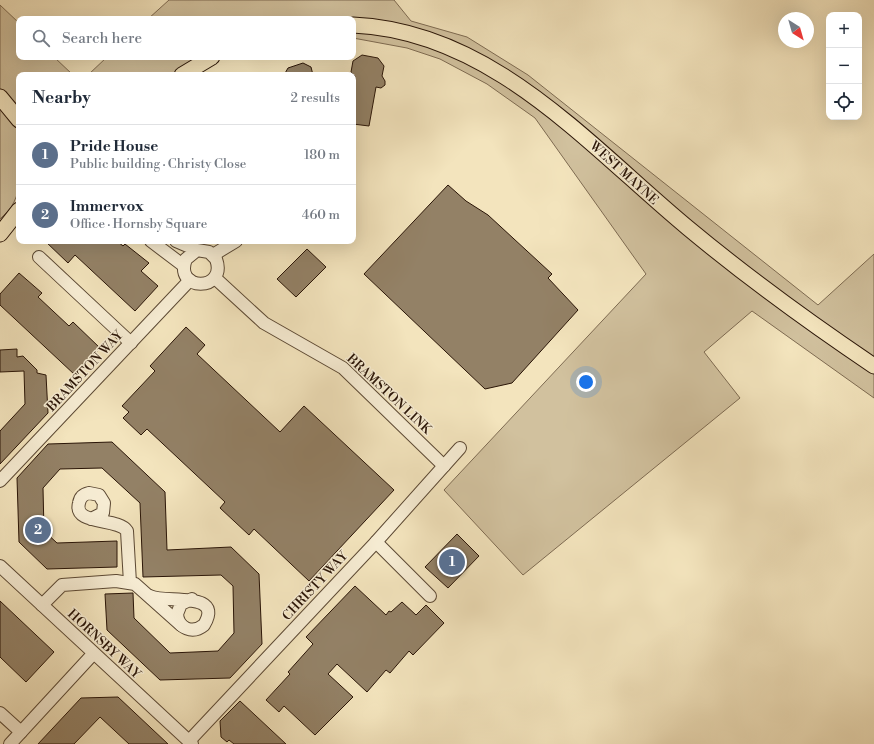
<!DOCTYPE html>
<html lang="en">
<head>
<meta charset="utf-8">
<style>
	:root { --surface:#fff; --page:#f2f2f3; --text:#1f2937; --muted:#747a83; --line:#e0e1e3; --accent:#8f2418 }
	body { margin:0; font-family:"Libre Bodoni",serif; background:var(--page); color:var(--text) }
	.controls { position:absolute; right:12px; top:12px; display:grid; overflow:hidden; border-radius:8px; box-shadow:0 4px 16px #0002 }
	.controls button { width:36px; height:36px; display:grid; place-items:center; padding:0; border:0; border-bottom:1px solid var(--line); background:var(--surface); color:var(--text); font:20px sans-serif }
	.compass { position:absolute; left:778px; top:12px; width:36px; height:36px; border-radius:50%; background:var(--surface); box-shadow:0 4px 16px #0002; rotate:143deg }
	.you { position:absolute; left:586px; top:382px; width:14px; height:14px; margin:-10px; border:3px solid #fff; border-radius:50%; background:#1a73e8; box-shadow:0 0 0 6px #1a73e833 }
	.badge { display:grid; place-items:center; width:26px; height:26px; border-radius:50%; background:var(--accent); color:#fff; font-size:13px; font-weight:700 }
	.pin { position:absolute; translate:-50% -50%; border:2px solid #fff; box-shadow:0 1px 4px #0006 }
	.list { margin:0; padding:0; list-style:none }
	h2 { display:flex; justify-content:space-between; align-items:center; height:52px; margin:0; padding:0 16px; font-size:17px }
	h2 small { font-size:13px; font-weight:400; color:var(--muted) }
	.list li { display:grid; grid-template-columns:26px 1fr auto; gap:12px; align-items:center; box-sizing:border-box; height:60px; padding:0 16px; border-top:1px solid var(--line) }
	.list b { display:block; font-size:15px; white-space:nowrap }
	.list p { margin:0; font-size:13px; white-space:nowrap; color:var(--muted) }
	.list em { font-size:13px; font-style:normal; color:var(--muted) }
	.icon { flex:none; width:22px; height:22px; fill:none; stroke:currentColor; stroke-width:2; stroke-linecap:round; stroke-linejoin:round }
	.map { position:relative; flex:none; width:874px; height:744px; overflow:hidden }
	.search { position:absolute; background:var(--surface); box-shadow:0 4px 16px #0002; left:16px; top:16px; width:340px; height:44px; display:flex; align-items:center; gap:10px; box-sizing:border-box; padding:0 14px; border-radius:8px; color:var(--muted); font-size:15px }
	.panel { position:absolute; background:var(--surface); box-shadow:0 4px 16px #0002; left:16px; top:72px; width:340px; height:172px; border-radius:8px }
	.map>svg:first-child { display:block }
</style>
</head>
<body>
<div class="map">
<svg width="874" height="744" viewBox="0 0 874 744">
	<rect width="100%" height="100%" fill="#f3e4bd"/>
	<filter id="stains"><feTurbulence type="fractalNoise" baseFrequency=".005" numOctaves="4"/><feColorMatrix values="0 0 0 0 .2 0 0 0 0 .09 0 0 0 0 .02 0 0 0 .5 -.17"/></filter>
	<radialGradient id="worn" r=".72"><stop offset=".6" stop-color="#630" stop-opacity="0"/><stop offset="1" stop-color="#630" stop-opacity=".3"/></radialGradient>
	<g fill="#d1c19e" stroke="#7e6b52">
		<path d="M 169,0 L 394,0 L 411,21 L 467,37 L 528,75 L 818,305 L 874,254 L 874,398 L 752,311 L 704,352 L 740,398 L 523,575 L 444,490 L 646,274 L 535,118 L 487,84 L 440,59 L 407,48 L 353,38 L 353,19 L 148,19 Z"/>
		<path d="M 0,5 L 19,23 L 19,57 L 54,57 L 73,75 L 19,75 L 19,136 L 17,138 C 21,157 23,185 14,202 C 11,209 5,214 0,219 Z"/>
		<path d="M 107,57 L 206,57 L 169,75 L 88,75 Z"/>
	</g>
	<g fill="#938166" stroke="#2a1507">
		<path d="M 362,55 L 378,58 L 384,66 L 382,76 L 385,81 L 385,85 L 381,88 L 376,87 L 369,126 L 353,124 L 355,76 L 351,72 L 353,61 Z"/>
		<path d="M 303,63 L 311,67 L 313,75 L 284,75 L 288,68 Z"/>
		<path d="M 448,185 L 466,201 L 488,215 L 552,274 L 548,278 L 578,310 L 512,383 L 485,389 L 364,274 Z"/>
		<path d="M 45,241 L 117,241 L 123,246 L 125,244 L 149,263 L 141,271 L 158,286 L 135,311 L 75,255 L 68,263 Z"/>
		<path d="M 307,249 L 326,267 L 296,297 L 277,279 Z"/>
		<path d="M 19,273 L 42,293 L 38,297 L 69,326 L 73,322 L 100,348 L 75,375 L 0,305 L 0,294 Z"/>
		<path d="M 186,327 L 205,345 L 197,354 L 280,432 L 304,406 L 394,490 L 309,581 L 254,529 L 249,535 L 220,508 L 225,502 L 147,429 L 141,435 L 123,418 L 129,412 L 122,406 L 155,371 L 150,366 Z"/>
		<path d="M 17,349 L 17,357 L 23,356 L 37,370 L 37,373 L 46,375 L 48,413 L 0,464 L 0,431 L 25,404 L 24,371 L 0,372 L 0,350 Z"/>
		<path d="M 112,442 L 165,492 L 167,550 L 231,547 L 259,574 L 262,644 L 230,678 L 160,680 L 107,630 L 105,594 L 133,593 L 134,618 L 170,653 L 218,651 L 234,633 L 233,586 L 221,575 L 143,577 L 140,503 L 102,468 L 60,469 L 43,488 L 44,531 L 57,543 L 117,541 L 117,567 L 47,569 L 19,542 L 17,478 L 48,444 Z"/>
		<path d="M 457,534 L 479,556 L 448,588 L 425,567 Z"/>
		<path d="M 355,586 L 386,615 L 389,611 L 391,612 L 402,602 L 416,615 L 426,605 L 444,623 L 413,655 L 409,651 L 390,673 L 386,670 L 367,692 L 337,664 L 328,674 L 353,697 L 315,735 L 284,706 L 279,712 L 266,700 L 290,674 L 288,672 L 313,644 L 306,637 Z"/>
		<path d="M 0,601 L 54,652 L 26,682 L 0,657 Z"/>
		<path d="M 118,697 L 168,744 L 129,744 L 100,717 L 74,744 L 38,744 L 81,698 Z"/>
		<path d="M 240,701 L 286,744 L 234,744 L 229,740 L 227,742 L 221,737 L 220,721 Z"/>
	</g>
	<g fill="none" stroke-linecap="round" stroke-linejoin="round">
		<g stroke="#5c4934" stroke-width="14">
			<g id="minor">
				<path d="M 151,241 L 184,266"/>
				<path d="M 176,241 L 197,250 L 209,252 L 216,259 C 228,292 173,292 186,259 L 197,250"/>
				<path d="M 213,255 L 236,241"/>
				<path d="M 39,257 L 131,343"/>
				<path d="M 215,278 L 264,323 L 343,368 L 444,466"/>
				<path d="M 0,481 L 190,280"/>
				<path d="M 91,519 L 103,513 L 104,503 L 99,495 L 89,493 C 84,494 80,497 79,503 C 73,526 118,517 127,531 L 130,583"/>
				<path d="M 376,542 L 430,596"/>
				<path d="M 0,566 L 192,744"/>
				<path d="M 150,596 C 164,604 225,590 204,625 C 193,634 178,629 177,614 L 181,604 L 192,599"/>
				<path d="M 42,605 L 62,585 L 116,581 L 135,584 L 181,625"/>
				<path d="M 0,713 L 21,732"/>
				<path d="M 189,741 L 376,542 L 460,448"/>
				<path d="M 10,744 L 93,654"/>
			</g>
		</g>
		<g stroke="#2a1507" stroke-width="17">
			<g id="major">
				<path d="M 353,25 C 492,31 588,145 688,228 C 747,277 810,323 874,366"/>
				<path d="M 182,75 L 212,57"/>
				<path d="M 0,97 L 19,120"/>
				<path d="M 0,234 L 19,210"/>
			</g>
		</g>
		<use href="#minor" stroke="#f7edd4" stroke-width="12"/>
		<use href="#major" stroke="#f3e4bd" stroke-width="15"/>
	</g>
	<g text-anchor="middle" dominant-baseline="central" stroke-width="3" stroke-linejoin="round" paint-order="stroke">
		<g font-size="13" fill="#2a1507" stroke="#f7edd4">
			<text transform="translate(624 173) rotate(42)">WEST MAYNE</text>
			<text transform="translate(85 371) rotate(-47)">BRAMSTON WAY</text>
			<text transform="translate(389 394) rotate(43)">BRAMSTON LINK</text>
			<text transform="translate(315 586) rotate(-47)">CHRISTY WAY</text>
			<text transform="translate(104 644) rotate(43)">HORNSBY WAY</text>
		</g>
	</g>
	<rect width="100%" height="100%" filter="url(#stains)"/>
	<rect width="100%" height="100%" fill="url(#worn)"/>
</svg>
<div class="controls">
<button>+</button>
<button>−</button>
<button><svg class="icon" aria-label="locate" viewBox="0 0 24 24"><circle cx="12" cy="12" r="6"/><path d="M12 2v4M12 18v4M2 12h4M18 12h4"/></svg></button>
</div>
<svg class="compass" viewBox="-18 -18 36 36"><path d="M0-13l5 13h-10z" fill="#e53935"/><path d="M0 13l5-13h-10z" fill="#747a83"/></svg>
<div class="you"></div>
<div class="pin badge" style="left:452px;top:562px;background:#5c6f8a">1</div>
<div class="pin badge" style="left:38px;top:530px;background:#5c6f8a">2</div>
<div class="search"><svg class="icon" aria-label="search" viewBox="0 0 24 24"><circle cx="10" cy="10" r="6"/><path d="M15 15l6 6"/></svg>Search here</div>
<section class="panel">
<h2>Nearby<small>2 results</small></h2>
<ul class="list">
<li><span class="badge" style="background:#5c6f8a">1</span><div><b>Pride House</b><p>Public building · Christy Close</p></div><em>180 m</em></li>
<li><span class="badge" style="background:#5c6f8a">2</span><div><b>Immervox</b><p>Office · Hornsby Square</p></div><em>460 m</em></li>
</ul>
</section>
</div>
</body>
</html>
